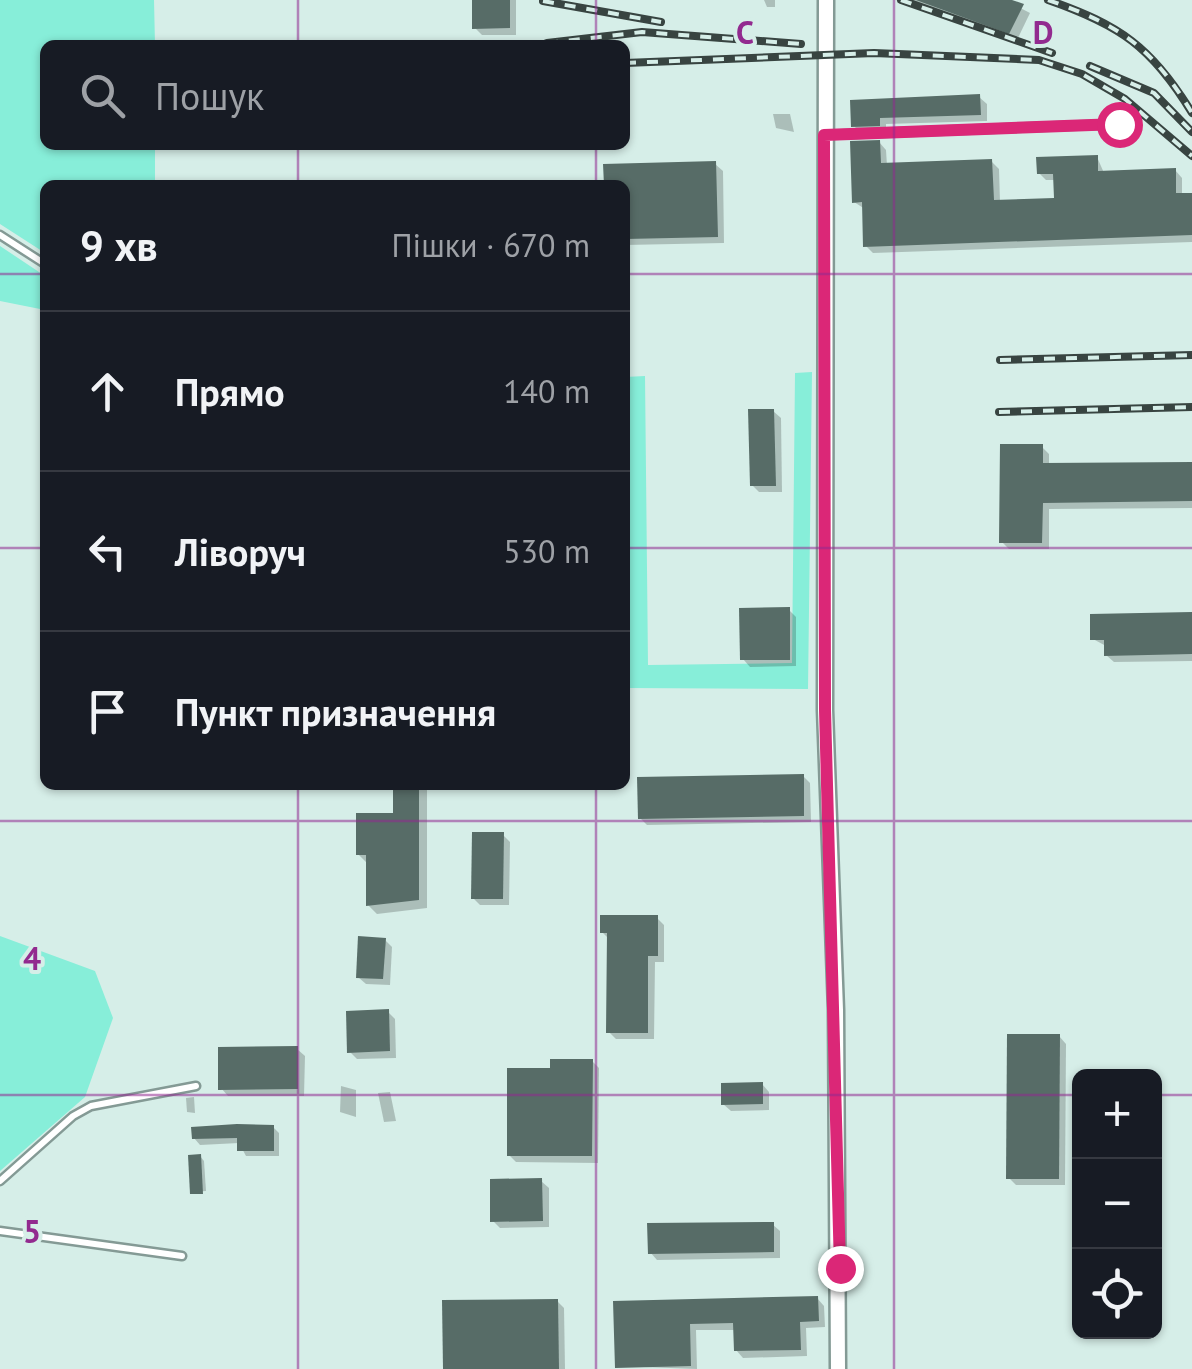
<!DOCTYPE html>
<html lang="uk">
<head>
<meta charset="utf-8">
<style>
	:root { --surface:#171b24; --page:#20242c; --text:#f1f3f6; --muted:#9ea1a6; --line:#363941 }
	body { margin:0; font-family:"PT Sans",sans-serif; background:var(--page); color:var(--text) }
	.controls { position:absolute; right:30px; bottom:30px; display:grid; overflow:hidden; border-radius:15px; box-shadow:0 2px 8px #0004 }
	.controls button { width:90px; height:90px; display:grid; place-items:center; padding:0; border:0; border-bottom:2px solid var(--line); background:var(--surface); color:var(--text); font:50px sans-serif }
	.stop { position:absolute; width:30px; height:30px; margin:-22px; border:8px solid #db2777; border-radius:50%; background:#fff }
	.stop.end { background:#db2777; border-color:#fff; box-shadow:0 2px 10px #0008 }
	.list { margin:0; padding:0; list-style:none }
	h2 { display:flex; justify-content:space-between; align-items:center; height:130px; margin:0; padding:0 40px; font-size:42px }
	h2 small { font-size:32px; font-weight:400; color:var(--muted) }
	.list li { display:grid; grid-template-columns:65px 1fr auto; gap:30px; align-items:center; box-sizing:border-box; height:160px; padding:0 40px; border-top:2px solid var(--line) }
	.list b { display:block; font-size:38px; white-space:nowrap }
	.list em { font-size:32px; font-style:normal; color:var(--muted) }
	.icon { flex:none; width:55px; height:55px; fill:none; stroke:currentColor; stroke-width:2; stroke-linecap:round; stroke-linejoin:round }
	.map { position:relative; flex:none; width:1192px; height:1369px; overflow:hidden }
	.search { position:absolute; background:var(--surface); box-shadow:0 2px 8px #0004; left:40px; top:40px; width:590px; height:110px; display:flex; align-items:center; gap:25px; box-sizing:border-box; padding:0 35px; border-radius:15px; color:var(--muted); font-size:38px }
	.panel { position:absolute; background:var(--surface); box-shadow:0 2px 8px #0004; left:40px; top:180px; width:590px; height:610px; border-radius:15px }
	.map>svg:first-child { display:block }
</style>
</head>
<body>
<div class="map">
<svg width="1192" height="1369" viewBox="0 0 1192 1369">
	<rect width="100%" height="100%" fill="#d6eee8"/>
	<g fill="#87eed9">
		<path d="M 0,0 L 154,0 L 155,45 L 45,45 L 45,145 L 155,145 L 155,185 L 45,185 L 45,253 L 0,224 Z"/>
		<path d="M 0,246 L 45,276 L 45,310 L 0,301 Z"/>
		<path d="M 812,372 L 808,689 L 625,688 L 625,377 L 645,376 L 648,665 L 792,663 L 795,373 Z"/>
		<path d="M 0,936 L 95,971 L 113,1018 L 85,1097 L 0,1171 Z"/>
	</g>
	<g fill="#0003">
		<path d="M 474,0 L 516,0 L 516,35 L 482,35 L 475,28 Z"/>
		<path d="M 764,0 L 775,0 L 775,7 L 767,7 Z"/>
		<path d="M 901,0 L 1005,0 L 1030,13 L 1017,40 Z"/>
		<path d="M 979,97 L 987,104 L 987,121 L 886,124 L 886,132 L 861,133 L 854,126 L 853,102 Z"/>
		<path d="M 773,114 L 790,114 L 794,132 L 776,128 Z"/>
		<path d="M 879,142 L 886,150 L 887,166 L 992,162 L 999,169 L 1000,202 L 1057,200 L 1056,180 L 1046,180 L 1039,173 L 1097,157 L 1104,173 L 1175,170 L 1182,178 L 1182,196 L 1192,195 L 1192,242 L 873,253 L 866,246 L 865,209 L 854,202 Z"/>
		<path d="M 715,164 L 723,171 L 724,243 L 625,245 L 625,185 L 606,185 Z"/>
		<path d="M 773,411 L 781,418 L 782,492 L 759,492 L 752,485 Z"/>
		<path d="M 1042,447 L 1049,454 L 1049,466 L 1192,464 L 1192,508 L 1049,509 L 1049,549 L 1009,549 L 1002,542 Z"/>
		<path d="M 789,610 L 796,617 L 796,666 L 750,667 L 743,659 Z"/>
		<path d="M 1192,614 L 1192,661 L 1114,662 L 1106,655 L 1106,646 L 1093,639 Z"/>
		<path d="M 803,776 L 810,783 L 811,822 L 647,825 L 640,818 Z"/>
		<path d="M 396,785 L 427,785 L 427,908 L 377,914 L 368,905 L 368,864 L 358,854 L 396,815 Z"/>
		<path d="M 503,835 L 510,842 L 509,905 L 480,905 L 473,898 Z"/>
		<path d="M 657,918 L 664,925 L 664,962 L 655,962 L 654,1039 L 616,1039 L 609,1032 L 610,940 L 602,932 Z"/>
		<path d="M 385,940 L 392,947 L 390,985 L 366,984 L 358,977 Z"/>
		<path d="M 388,1012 L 395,1019 L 396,1058 L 357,1059 L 350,1052 Z"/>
		<path d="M 1059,1036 L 1066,1044 L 1065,1185 L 1016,1185 L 1009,1178 Z"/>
		<path d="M 297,1049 L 305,1056 L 304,1096 L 228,1096 L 221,1088 Z"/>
		<path d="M 592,1061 L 599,1068 L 598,1163 L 516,1162 L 509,1155 L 552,1071 Z"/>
		<path d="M 762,1084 L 769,1092 L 769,1110 L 731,1111 L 723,1104 Z"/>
		<path d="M 341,1086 L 356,1090 L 356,1117 L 340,1112 Z"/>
		<path d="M 390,1092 L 396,1121 L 384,1122 L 378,1093 Z"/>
		<path d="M 194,1097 L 195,1113 L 187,1112 L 186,1098 Z"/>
		<path d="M 273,1127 L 279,1133 L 279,1156 L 246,1156 L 239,1143 L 200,1145 L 194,1138 Z"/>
		<path d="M 200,1156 L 204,1161 L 206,1191 L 193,1192 Z"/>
		<path d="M 541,1181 L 549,1188 L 549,1227 L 500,1228 L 493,1221 Z"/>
		<path d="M 772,1224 L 780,1231 L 780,1258 L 657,1260 L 650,1252 Z"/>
		<path d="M 817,1298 L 824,1306 L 825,1327 L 806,1328 L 807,1356 L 743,1358 L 736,1350 L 736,1330 L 696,1330 L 697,1369 L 617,1366 L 616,1303 Z"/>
		<path d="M 557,1301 L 564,1308 L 565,1369 L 446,1369 Z"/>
	</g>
	<g fill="#576c67">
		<path d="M 472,0 L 510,0 L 510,28 L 472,29 Z"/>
		<path d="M 916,0 L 1012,0 L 1024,4 L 1009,34 Z"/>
		<path d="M 980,94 L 981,115 L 880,118 L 880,126 L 851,127 L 850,100 Z"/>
		<path d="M 880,140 L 881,163 L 992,159 L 994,200 L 1054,198 L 1053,174 L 1037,174 L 1036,157 L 1098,155 L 1098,171 L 1176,168 L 1176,193 L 1192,193 L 1192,235 L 863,247 L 862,202 L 852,203 L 850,141 Z"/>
		<path d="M 716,161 L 718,237 L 625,239 L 625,185 L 604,185 L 603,164 Z"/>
		<path d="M 748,409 L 774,409 L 776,486 L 750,486 Z"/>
		<path d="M 1000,444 L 1043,444 L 1043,463 L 1192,462 L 1192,501 L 1043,503 L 1042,543 L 999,543 Z"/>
		<path d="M 790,607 L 790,660 L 740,660 L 739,608 Z"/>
		<path d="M 1192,612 L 1192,654 L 1104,656 L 1104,640 L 1090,640 L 1090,614 Z"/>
		<path d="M 804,774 L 804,816 L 638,819 L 637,777 Z"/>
		<path d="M 393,785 L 419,785 L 419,900 L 366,906 L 366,855 L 356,855 L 356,813 L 393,813 Z"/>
		<path d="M 472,832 L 504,832 L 503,899 L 471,899 Z"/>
		<path d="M 600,915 L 658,915 L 658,956 L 648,956 L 648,1033 L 606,1033 L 607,933 L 600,933 Z"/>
		<path d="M 358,936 L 386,938 L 383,979 L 356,978 Z"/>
		<path d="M 389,1009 L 390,1051 L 347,1053 L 346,1011 Z"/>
		<path d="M 1007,1034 L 1060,1034 L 1059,1179 L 1006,1179 Z"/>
		<path d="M 298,1046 L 298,1089 L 218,1090 L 218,1047 Z"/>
		<path d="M 550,1059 L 593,1059 L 592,1156 L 507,1156 L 507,1068 L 550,1068 Z"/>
		<path d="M 763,1082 L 763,1104 L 721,1105 L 721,1083 Z"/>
		<path d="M 237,1124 L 274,1125 L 274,1151 L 237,1151 L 237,1138 L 192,1139 L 191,1127 Z"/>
		<path d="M 201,1154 L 203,1194 L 190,1194 L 188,1155 Z"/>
		<path d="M 542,1178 L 543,1221 L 490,1222 L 490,1179 Z"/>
		<path d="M 774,1222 L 774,1252 L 648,1254 L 647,1223 Z"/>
		<path d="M 818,1296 L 819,1321 L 800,1322 L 801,1350 L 734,1351 L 733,1323 L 690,1324 L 691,1366 L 615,1368 L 613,1301 Z"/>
		<path d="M 558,1299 L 559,1369 L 443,1369 L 442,1300 Z"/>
	</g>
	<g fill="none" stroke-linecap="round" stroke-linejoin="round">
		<g stroke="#849a95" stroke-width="11">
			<g id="lane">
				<path d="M 826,135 L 1119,124"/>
				<path d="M 0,235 L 45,264"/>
				<path d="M 0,1181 L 73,1116 L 91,1106 L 196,1086"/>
				<path d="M 0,1231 L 182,1256"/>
			</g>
		</g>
		<g stroke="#849a95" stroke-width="19">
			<path id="street" d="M 826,0 L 825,710 L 836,1010 L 838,1369"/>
		</g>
		<use href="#lane" stroke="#fff" stroke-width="6"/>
		<use href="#street" stroke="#fff" stroke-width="14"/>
		<g stroke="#384441" stroke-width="8">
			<g id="rail">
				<path d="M 901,0 L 1052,53"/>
				<path d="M 1048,0 C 1120,25 1152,47 1192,113"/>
				<path d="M 543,1 L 661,22"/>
				<path d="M 547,43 L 642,32 L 801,44"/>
				<path d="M 625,63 L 874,53 L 1039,60 L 1082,74 L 1125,99 L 1192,156"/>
				<path d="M 1090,66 L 1154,93 L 1192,132"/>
				<path d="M 1000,360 L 1192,355"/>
				<path d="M 999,412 L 1192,407"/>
			</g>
		</g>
		<use href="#rail" stroke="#d6eee8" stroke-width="4" stroke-dasharray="11" stroke-linecap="butt"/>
	</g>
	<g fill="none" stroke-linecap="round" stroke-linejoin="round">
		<path stroke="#db2777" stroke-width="12" d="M 840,1268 L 825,710 L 824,135 L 1119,124"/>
	</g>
	<path fill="none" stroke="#922a8f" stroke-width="2.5" stroke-opacity="0.55" d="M 298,0 L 298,45M 596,0 L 596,45M 894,0 L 894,1369M 298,145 L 298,185M 596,145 L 596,185M 0,274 L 45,274M 625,274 L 1192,274M 0,548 L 45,548M 625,548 L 1192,548M 298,785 L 298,1369M 596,785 L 596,1369M 0,821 L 1192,821M 0,1095 L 1080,1095M 1154,1095 L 1192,1095"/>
	<g font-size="32" text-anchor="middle" font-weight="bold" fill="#922a8f" stroke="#d6eee8" stroke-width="8" stroke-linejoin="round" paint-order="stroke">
		<text x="745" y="44">C</text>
		<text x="1043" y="44">D</text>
		<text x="32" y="970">4</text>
		<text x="32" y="1243">5</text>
	</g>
</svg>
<div class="controls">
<button>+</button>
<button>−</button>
<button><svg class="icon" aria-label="locate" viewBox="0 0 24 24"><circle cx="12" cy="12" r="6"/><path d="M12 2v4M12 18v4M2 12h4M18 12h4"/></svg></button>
</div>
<div class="stop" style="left:1119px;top:124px"></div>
<div class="stop end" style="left:840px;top:1268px"></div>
<div class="search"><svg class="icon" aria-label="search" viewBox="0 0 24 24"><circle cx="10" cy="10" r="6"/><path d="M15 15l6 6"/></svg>Пошук</div>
<section class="panel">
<h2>9 хв<small>Пішки · 670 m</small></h2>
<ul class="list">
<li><svg class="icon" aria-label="ahead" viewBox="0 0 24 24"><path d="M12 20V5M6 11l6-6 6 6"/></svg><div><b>Прямо</b></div><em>140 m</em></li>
<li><svg class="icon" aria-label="left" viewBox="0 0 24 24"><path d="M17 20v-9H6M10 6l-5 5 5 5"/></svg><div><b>Ліворуч</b></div><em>530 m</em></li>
<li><svg class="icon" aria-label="arrive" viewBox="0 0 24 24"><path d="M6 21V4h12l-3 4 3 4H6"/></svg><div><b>Пункт призначення</b></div></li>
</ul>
</section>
</div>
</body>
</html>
